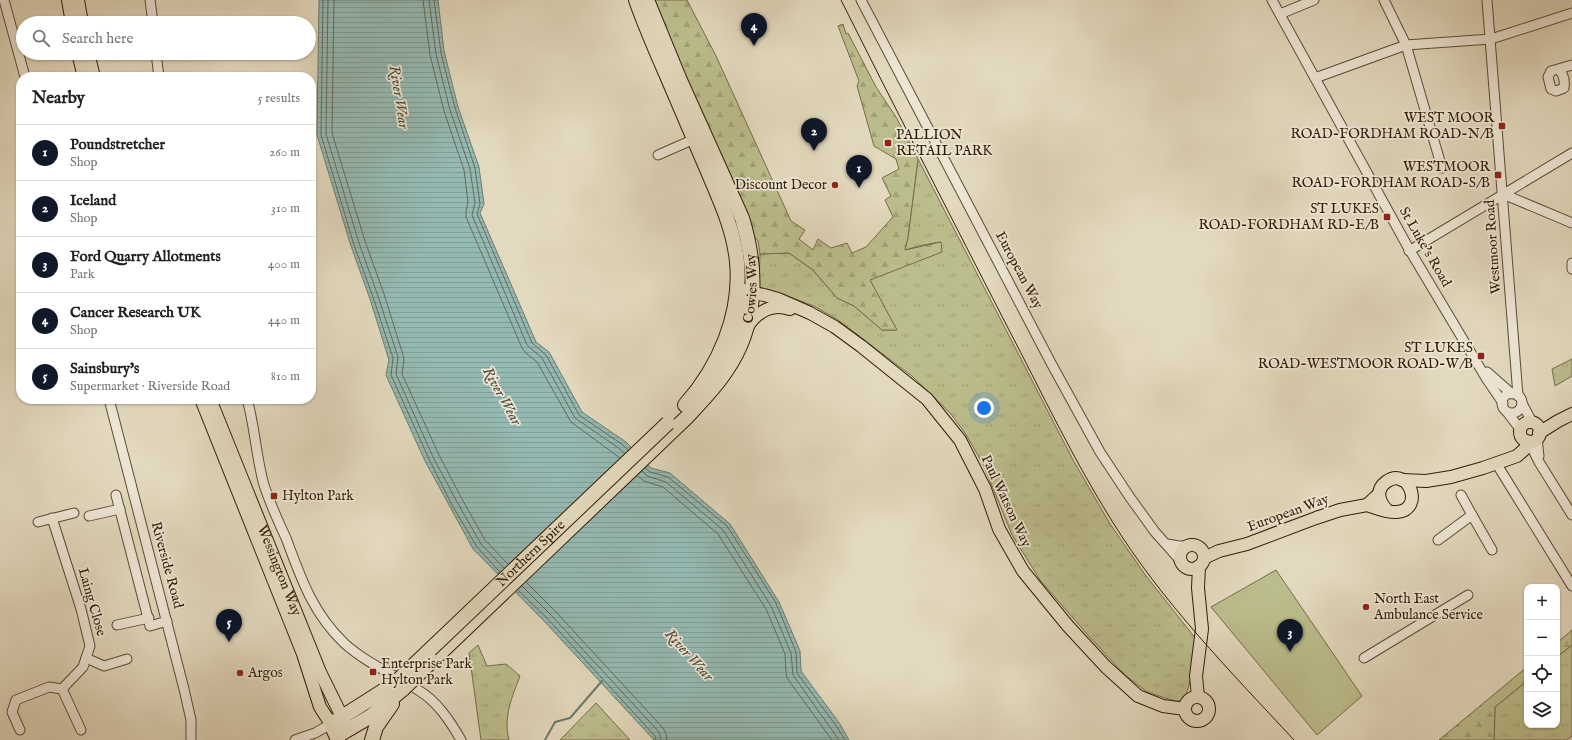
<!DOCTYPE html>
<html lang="en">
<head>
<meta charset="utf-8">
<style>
	:root { --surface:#fff; --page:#f2f2f2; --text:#202124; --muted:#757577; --line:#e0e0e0; --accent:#111827 }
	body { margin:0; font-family:"IM FELL English",serif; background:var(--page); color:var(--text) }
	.controls { position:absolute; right:12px; bottom:12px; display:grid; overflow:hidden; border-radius:8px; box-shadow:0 1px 3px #0004 }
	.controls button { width:36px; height:36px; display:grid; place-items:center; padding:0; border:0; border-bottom:1px solid var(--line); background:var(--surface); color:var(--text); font:20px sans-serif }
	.you { position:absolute; left:984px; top:408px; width:14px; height:14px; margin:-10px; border:3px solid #fff; border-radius:50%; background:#1a73e8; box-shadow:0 0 0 6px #1a73e833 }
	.badge { display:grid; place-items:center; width:26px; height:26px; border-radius:50%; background:var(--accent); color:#fff; font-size:13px; font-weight:700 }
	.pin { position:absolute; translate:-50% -33px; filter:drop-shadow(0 1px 2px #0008) }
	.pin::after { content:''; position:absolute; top:21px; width:14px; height:12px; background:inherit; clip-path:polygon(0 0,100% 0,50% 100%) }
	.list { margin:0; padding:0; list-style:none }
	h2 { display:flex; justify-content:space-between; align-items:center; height:52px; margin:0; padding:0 16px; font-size:17px }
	h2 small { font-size:13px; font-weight:400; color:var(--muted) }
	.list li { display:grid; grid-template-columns:26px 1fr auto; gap:12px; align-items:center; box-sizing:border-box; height:56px; padding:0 16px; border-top:1px solid var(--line) }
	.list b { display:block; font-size:15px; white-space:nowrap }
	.list p { margin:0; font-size:13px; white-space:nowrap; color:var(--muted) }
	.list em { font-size:13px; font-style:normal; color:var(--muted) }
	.icon { flex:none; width:22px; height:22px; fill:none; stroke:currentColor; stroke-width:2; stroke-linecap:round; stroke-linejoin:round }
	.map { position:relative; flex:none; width:1572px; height:740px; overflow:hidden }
	.search { position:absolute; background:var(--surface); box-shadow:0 1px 3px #0004; left:16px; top:16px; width:300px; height:44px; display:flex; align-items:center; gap:10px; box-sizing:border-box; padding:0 14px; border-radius:22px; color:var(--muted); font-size:15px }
	.panel { position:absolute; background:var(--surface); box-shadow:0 1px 3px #0004; left:16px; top:72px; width:300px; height:332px; border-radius:16px }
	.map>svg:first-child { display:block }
</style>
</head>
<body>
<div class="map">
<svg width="1572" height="740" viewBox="0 0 1572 740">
	<defs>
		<pattern id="grass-tufts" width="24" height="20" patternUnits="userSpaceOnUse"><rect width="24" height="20" fill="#bcbd8c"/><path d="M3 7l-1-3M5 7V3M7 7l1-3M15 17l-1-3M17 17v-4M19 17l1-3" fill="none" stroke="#a2a277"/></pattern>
		<pattern id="forest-firs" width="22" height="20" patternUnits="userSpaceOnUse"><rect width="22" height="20" fill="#bcbd8c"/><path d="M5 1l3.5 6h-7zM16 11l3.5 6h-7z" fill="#a2a277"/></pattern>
		<pattern id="water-rules" width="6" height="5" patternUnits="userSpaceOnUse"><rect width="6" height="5" fill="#95bab3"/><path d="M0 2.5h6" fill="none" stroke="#819f98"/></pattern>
	</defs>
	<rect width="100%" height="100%" fill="#e3d9be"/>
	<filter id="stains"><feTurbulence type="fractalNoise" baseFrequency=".005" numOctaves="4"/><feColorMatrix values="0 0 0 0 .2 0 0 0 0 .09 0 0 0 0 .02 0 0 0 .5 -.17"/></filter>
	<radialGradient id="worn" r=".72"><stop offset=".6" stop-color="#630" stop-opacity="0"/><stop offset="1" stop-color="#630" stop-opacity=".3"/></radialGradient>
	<g fill="url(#grass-tufts)" stroke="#776c49">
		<path d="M 918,159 L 1073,460 L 1110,524 L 1146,576 L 1196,639 L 1192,675 L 1186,695 L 1181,701 L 1175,701 L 1147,692 L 1125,675 L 1086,633 L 1040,580 L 1012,535 L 983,464 L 965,433 L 950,413 L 913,377 L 838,320 L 814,306 L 790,297 L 760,288 L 759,284 L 760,254 L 789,253 L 813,270 L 837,298 L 854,306 L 882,330 L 896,330 L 870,280 L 940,242 L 923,245 L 905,250 L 908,237 Z"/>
		<path d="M 1572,359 L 1572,376 L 1555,386 L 1552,369 Z"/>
		<path d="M 478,645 L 487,666 L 506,664 L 520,676 C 512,697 503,717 509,740 L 481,740 L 469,653 Z"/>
		<path d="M 1572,645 L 1572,736 L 1567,740 L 1494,740 L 1495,707 L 1527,681 L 1527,725 L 1557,725 L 1557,657 Z"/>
		<path d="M 596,703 L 630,740 L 560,740 L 565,735 Z"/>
	</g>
	<g fill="url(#forest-firs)" stroke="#776c49">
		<path d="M 654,0 L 687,0 L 716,56 L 791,221 L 805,230 L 799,239 L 813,250 L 818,239 L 831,248 L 847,243 L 852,253 L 866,247 L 893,217 L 885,200 L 891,196 L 882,178 L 899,169 L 896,159 L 874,146 L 857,86 L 859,81 L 838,26 L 843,24 L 846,34 L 848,33 L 876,87 L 896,117 L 918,159 L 908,237 L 905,250 L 941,242 L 942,252 L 870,280 L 897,330 L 882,330 L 854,306 L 837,298 L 813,270 L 789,253 L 760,254 L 758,241 L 752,233 L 671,43 Z"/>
		<path d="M 1572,630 L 1572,645 L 1557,657 L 1557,643 Z"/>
		<path d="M 1527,667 L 1527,681 L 1495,707 L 1494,740 L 1439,740 Z"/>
	</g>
	<path fill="#bcbd8c" stroke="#776c49" d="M 1276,570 L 1362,696 L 1317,735 L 1211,607 Z"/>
	<path fill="url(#water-rules)" stroke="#6d7b6e" d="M 319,0 L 438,0 L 444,51 L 458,107 L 479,167 L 484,204 L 480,213 L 536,342 L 549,352 L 582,412 L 626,442 L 651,468 L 670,473 L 730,524 L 779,602 L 800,651 L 801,671 L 840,724 L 849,740 L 654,740 L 544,621 L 473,549 L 425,461 L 386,375 L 389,360 L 370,299 L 351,246 L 317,135 Z"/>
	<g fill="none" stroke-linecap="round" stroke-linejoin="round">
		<g stroke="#646b5c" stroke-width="1">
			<path d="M 323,0 L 321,135 L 354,245 L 373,297 L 393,358 L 391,375 L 429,459 L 452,505 L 477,547 L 500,572"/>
			<path d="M 328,0 L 326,134 L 359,243 L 378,296 L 398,357 L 396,374 L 433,457 L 457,502 L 481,544 L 504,568"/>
			<path d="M 334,0 L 332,133 L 365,241 L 384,294 L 403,355 L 404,360 L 402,374 L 439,455 L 462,499 L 485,540 L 508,564"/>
			<path d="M 423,0 L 430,55 L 444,111 L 464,170 L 468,202 L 466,211 L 466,217 L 522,348 L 526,353 L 537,362 L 571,422 L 620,458"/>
			<path d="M 429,0 L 436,54 L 450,110 L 470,169 L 475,203 L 472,215 L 527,345 L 542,358 L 575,418 L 620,449 L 624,453"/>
			<path d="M 434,0 L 441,53 L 455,108 L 475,168 L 480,204 L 477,214 L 532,343 L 546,355 L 579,415 L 623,445 L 628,450"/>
			<path d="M 645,468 L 650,472 L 668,477 L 727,526 L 776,603 L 796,652 L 797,673 L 837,727 L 845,740"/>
			<path d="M 642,471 L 647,476 L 666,482 L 723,530 L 771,606 L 791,653 L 793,675 L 839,740"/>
			<path d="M 637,475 L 644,481 L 663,487 L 718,534 L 766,609 L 785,654 L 786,672 L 787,678 L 832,740"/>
			<path d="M 526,582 L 555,611 L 663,728 L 666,734 L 667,740"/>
			<path d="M 522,586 L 551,615 L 659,732 L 661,740"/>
			<path d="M 518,590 L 547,618 L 655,736 L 656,740"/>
		</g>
		<path stroke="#6d7b6e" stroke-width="2" d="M 545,740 L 555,722 L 570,718 L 602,681"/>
		<g stroke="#5e4b34" stroke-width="11">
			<g id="minor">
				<path d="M 4,0 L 25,77"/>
				<path d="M 150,0 L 153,23"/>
				<path d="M 861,0 L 1051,363 L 1100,452 L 1129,496 L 1155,532 L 1180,560"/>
				<path d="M 1272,0 L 1409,249 L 1486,378 L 1503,403"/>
				<path d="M 1384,0 L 1406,45 L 1442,168"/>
				<path d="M 1487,0 L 1518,396"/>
				<path d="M 1280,14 L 1314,0"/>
				<path d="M 156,53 L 159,77"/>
				<path d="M 1558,69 C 1564,74 1565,81 1564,88 L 1556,91 L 1551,89 L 1548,77 L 1551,71 L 1572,65"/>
				<path d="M 1315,78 L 1406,45 L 1491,39 L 1572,13"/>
				<path d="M 658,155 L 699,137"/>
				<path d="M 1503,194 L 1572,223"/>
				<path d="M 1409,251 L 1572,153"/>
				<path d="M 1572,263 L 1572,269"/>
				<path d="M 1487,372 L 1512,394"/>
				<circle cx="1512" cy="403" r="10"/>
				<path d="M 109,399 L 184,689 L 191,720 L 191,740"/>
				<path d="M 247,399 C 255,427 256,457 264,485 C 270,503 278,521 286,538 C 301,578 312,612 344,643 C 366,663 393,674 418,690 C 437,701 450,721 461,740"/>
				<path d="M 1522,403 L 1532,422"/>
				<path d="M 1507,412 L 1520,429"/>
				<path d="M 1537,438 L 1539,456"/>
				<path d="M 1529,442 L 1539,462 L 1572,515"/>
				<path d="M 1496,463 L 1572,586"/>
				<path d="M 116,495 L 150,626 L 167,621"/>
				<path d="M 1472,515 L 1492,550"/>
				<path d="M 89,516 L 120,509"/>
				<path d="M 52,518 L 81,609 L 90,646 L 83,667 L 62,689 L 81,730"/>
				<path d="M 38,522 L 74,513"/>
				<path d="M 1438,540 L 1472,515 L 1461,495"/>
				<path d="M 1167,544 L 1179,546 L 1187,546"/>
				<path d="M 117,625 L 149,618"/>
				<path d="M 86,658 L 104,666 L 127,659"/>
				<path d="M 1364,658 L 1468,595"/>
				<path d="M 20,730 L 12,712 L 16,700 L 49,687 L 62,689"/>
				<path d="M 295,740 L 315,733 L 331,724"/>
			</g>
		</g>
		<g stroke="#321c06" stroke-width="14">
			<g id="major">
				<path d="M 68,0 L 72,23"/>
				<path d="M 78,0 L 82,23"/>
				<path d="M 78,53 L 84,77"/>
				<path d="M 88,53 L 94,77"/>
				<path d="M 737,286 L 744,291 L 764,295 L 778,299 L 810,313 L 835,327 L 861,346 L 927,399 L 960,440 L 985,489 L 999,529 L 1023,571 L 1068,626 L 1106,667 L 1138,696 L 1163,706 L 1185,709"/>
				<path d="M 747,327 C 757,312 772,303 790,309"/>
				<path d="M 708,378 C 724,364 735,344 740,322 C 742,314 742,306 745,298 L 754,293"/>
				<path d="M 201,399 L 303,654 L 320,707 L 331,724"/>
				<path id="s1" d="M 210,399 L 320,672 L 346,725"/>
				<circle cx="1530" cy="432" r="10"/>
				<path d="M 1539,433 L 1558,421 L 1572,414"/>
				<path d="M 1402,480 L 1426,481 L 1451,477 L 1483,468 L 1517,456 L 1526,448 L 1527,441"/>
				<path d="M 1367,505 C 1376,508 1388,513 1397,512 C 1425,510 1409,465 1386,482 C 1375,490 1379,502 1387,510"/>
				<circle cx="1192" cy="557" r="12"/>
				<path d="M 1204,558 L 1219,551 L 1247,544 L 1316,518 L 1340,510 L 1367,505 L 1379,494"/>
				<path d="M 1198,697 L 1196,676 L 1202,629 L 1198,588 L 1199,566"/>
				<circle cx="1197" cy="709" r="12"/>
			</g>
		</g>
		<g stroke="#321c06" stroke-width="16">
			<g id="highway">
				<path d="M 636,0 C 645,26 656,51 667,76 C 680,106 693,137 706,167 C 719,198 734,229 737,262 C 742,314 719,367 685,405"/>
				<path id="s2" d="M 434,659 L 686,418 C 700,403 715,388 726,371 C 758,325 758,270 742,218 L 679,78 L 647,0"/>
				<path d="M 337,736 L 371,716 L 403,689"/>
				<path d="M 338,740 L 331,724 L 394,684"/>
				<path d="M 372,740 L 376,727 L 392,704"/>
			</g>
		</g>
		<use href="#minor" stroke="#ede6d5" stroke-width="9"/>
		<use href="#major" stroke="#e3d9be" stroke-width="12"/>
		<use href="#highway" stroke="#e3d9be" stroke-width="14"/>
		<path stroke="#321c06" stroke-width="1" d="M 841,0 C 896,110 952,219 1008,328 C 1042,393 1073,459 1112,521 C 1162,602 1230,671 1294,740"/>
		<g stroke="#321c06" stroke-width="16" stroke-linecap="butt">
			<g id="highway-bridge">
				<path id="s3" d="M 394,684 L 668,423"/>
				<path d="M 403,689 L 432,661"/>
			</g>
		</g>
		<use href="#highway-bridge" stroke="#e3d9be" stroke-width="14"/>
	</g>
	<g fill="#8f2418" stroke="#ede6d5" stroke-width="1.5">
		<rect x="1498" y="122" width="8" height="8" rx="2"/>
		<rect x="884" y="139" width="8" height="8" rx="2"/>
		<rect x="1494" y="171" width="8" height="8" rx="2"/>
		<circle cx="835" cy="185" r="4"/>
		<rect x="1383" y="213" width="8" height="8" rx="2"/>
		<rect x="1477" y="352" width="8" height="8" rx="2"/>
		<rect x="270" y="492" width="8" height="8" rx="2"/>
		<circle cx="1366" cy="607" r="4"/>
		<rect x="369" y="668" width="8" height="8" rx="2"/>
		<circle cx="240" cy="673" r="4"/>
	</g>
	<g text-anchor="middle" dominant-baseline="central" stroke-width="3.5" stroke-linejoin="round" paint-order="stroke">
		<g font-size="14" fill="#321c06" stroke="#ede6d5" text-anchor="end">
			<text x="1494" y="118">WEST MOOR<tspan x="1494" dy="16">ROAD-FORDHAM ROAD-N/B</tspan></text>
			<text x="896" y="135" text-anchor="start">PALLION<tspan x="896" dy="16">RETAIL PARK</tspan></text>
			<text x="1490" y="167">WESTMOOR<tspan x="1490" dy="16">ROAD-FORDHAM ROAD-S/B</tspan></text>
			<text x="827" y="185">Discount Decor</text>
			<text x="1379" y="209">ST LUKES<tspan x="1379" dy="16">ROAD-FORDHAM RD-E/B</tspan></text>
			<text x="1473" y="348">ST LUKES<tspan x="1473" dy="16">ROAD-WESTMOOR ROAD-W/B</tspan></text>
			<text x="282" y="496" text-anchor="start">Hylton Park</text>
			<text x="1374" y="599" text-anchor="start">North East<tspan x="1374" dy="16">Ambulance Service</tspan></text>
			<text x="381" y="664" text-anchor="start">Enterprise Park<tspan x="381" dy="16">Hylton Park</tspan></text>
			<text x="248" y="673" text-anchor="start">Argos</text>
		</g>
		<g font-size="14" fill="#321c06" stroke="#ede6d5">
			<text transform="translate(1425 247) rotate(60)">St Luke's Road</text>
			<text transform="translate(1493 247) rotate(-94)">Westmoor Road</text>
			<text transform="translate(1019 270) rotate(62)">European Way</text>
			<text stroke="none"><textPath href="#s2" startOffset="498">Cowies Way</textPath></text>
			<text transform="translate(1006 501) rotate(65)">Paul Watson Way</text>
			<text transform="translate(1288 513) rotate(-20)">European Way</text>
			<text stroke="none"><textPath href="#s3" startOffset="189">Northern Spire</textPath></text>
			<text transform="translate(167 565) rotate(75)">Riverside Road</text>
			<text stroke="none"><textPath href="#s1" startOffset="185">Wessington Way</textPath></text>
			<text transform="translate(92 602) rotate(74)">Laing Close</text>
		</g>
		<g font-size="15" font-style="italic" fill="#504b3a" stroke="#ede6d5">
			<text transform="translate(399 97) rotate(81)">River Wear</text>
			<text transform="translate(502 396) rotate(61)">River Wear</text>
			<text transform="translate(689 655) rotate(48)">River Wear</text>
		</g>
	</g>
	<rect width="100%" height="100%" filter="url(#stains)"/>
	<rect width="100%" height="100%" fill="url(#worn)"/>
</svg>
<div class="controls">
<button>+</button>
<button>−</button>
<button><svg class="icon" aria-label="locate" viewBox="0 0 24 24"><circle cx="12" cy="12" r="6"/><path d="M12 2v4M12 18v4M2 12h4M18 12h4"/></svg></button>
<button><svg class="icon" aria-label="layers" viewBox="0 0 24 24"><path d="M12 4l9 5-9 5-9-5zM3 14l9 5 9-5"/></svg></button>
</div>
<div class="you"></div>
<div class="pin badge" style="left:859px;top:188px">1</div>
<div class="pin badge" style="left:814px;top:151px">2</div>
<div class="pin badge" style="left:1290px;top:652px">3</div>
<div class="pin badge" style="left:754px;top:46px">4</div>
<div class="pin badge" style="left:229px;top:642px">5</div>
<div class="search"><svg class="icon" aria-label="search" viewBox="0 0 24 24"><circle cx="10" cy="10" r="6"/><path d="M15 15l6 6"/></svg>Search here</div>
<section class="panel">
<h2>Nearby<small>5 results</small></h2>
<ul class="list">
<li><span class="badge">1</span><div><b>Poundstretcher</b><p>Shop</p></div><em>260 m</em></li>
<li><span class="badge">2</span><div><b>Iceland</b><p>Shop</p></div><em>310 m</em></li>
<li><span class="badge">3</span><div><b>Ford Quarry Allotments</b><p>Park</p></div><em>400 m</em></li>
<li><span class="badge">4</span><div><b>Cancer Research UK</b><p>Shop</p></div><em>440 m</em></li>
<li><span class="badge">5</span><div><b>Sainsbury's</b><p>Supermarket · Riverside Road</p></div><em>810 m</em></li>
</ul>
</section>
</div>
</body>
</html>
